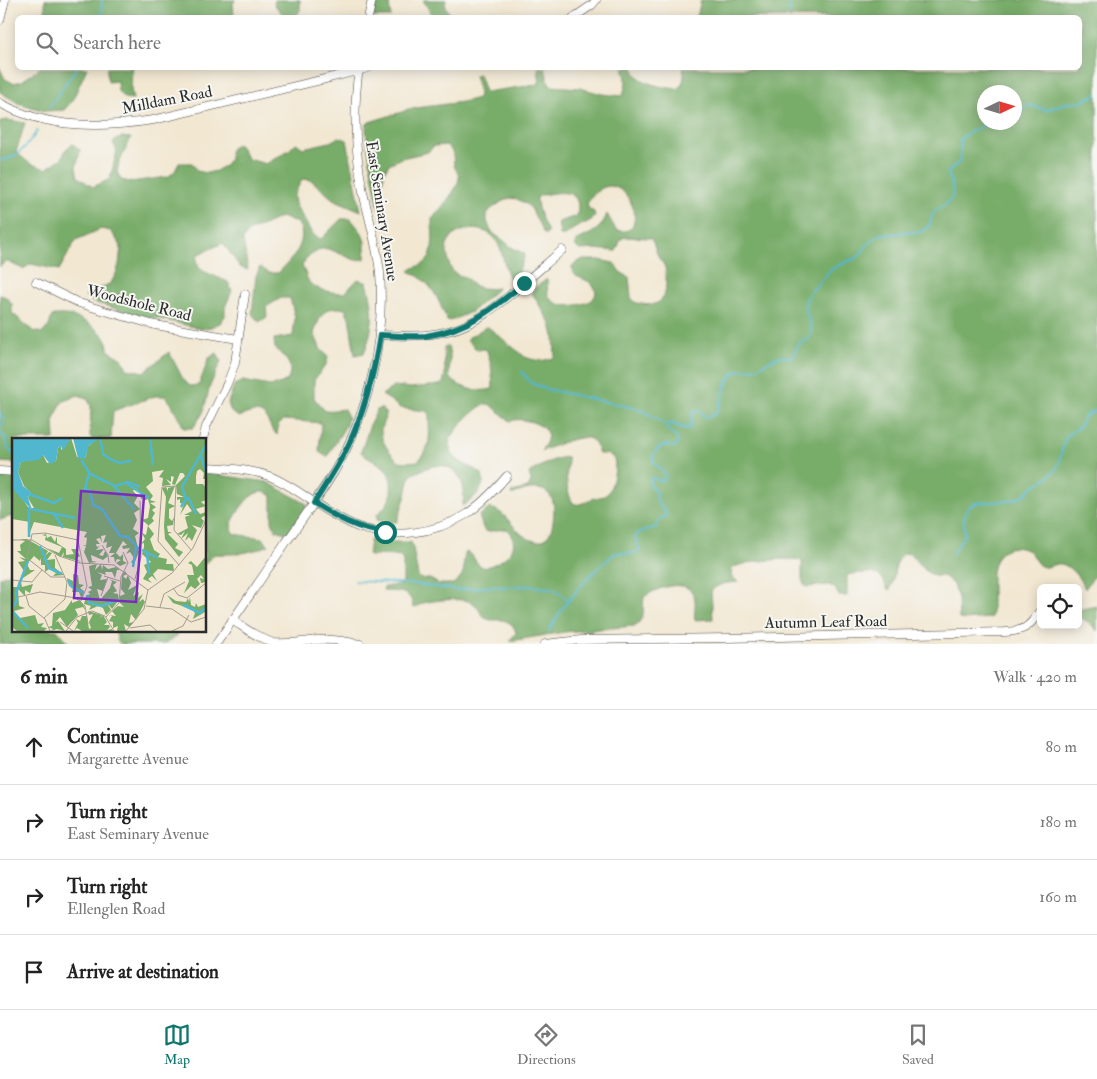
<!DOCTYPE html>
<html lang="en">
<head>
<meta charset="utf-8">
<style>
	:root { --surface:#fff; --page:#f2f2f2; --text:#222; --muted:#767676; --line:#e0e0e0; --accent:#0f766e }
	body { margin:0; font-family:"IM FELL Double Pica",serif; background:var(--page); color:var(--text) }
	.controls { position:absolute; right:15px; bottom:15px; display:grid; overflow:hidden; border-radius:8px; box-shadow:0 2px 12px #0003 }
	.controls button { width:45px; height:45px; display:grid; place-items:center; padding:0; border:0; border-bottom:1px solid var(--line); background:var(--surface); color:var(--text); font:25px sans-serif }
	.compass { position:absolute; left:977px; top:85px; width:45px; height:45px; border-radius:50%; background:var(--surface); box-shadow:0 2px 12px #0003; rotate:86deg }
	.stop { position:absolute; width:15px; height:15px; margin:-11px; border:4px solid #0f766e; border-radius:50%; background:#fff }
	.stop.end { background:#0f766e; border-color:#fff; box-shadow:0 1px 5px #0008 }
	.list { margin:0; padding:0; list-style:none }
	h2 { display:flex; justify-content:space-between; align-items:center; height:65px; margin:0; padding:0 20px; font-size:21px }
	h2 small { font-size:16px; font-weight:400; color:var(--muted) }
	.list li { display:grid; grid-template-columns:32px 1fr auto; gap:15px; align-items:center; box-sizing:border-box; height:75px; padding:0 20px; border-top:1px solid var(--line) }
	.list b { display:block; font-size:19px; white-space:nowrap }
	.list p { margin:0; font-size:16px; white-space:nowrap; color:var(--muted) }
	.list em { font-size:16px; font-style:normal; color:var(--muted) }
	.icon { flex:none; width:28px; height:28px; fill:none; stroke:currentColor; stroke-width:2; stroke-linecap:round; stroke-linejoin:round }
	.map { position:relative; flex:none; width:1097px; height:644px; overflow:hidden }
	.search { position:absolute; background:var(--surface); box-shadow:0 2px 12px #0003; left:15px; right:15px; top:15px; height:55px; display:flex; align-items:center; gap:12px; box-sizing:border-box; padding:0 18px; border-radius:8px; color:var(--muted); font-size:19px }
	.sheet { height:365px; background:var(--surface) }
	nav { display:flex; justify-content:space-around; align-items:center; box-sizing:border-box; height:70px; border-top:1px solid var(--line); background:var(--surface); font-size:14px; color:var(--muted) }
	nav a { display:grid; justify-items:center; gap:2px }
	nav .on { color:var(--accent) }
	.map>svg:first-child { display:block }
</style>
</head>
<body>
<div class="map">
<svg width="1097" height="644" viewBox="0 0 1097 644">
	<rect width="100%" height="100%" fill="#f6f6f2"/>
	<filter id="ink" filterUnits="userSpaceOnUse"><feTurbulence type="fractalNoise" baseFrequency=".02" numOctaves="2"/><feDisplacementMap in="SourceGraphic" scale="10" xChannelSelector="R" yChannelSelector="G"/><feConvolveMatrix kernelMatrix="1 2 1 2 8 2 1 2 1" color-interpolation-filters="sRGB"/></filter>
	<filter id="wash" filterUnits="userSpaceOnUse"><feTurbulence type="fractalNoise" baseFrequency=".0096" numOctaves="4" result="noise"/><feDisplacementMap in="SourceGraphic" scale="20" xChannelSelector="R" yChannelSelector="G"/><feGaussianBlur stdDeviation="1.12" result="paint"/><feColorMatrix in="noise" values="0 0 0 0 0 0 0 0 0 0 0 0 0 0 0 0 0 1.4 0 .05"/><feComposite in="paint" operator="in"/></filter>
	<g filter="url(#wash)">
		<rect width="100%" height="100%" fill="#f2e7d1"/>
		<g fill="#78ac69" stroke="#526c4a" fill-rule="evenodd">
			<path d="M 45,0 L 236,0 L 233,2 L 234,17 L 62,18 L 62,12 L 53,11 L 49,17 L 48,18 L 45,10 Z"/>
			<path d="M 275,0 L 300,0 L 300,10 L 296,17 L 285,17 L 274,4 Z"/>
			<path d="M 376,0 L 391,0 L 389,5 L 391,17 L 373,17 Z"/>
			<path d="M 423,0 L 446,0 C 444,7 448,12 453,17 L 432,17 L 432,15 Z"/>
			<path d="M 701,0 L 1097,0 L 1097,572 L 1085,589 C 1081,580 1069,562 1057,564 C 1051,565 1047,569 1041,566 C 1036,564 1033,555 1029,551 C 1009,542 996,550 992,572 L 992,615 L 990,618 L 964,620 L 959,619 L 958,598 L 953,585 L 948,579 L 943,576 L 934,576 L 927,572 L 910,554 L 904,553 C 892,563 896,577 890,590 L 887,589 C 886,586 884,581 882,578 C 874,570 859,574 850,574 L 847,576 L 847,596 L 839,596 L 835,588 L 829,585 L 807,587 L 804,585 L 802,579 L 802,561 C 793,556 741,562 732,568 L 731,576 L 738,582 C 728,583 719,583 711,591 L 713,619 L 695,620 C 693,613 697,604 694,596 C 687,577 656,588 644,597 C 642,609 647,619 634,626 L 564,632 L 510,641 L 510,640 L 516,633 C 515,629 514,627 511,624 C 501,616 493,623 485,618 C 480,614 479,607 473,603 C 463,597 435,600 423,603 C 420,605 416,607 413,608 C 412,590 398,592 384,591 L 383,588 L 384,587 L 398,585 L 403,582 L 403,561 L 401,557 C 390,555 380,555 370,556 L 368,555 L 370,540 L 383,542 L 411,542 L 413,548 L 418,576 L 421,579 L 430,579 L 439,584 L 453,584 C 470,571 460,568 466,552 L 471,554 L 478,564 L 484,568 C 496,564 517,555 513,539 C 512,534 511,532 507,529 L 496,530 L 486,532 L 483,528 L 479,516 L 490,508 C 510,512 514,537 535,541 C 540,542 545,540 548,536 C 551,533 552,526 553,522 C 555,508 555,490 537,489 C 528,488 519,492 511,495 L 512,492 L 528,488 L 531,482 L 529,473 C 541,466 553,458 567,457 C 568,461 568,464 567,469 C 566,481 567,493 573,503 C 576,504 577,505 581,504 C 585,503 590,499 595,498 C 598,497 603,497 606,495 C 612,491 618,464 613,458 C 610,453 604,454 599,454 C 597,449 596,443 592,440 C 583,432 552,447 542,451 C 543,446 546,445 547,440 C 551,427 532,421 522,420 C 518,419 514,420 510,421 C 504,417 493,405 488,404 C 479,402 449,435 449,444 C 449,444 451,451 451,452 C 457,464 472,466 482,474 C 482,475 483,480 483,482 C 482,492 470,502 462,506 C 467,490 462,470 444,466 C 434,463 419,471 410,476 L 406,495 L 397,522 L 381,521 L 377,520 L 377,514 C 382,510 385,507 388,502 C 394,490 392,472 381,465 C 374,460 365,458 361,452 L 371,422 L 377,410 L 378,409 L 381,408 L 386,414 C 385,419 382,424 381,429 C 380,442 390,452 398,461 L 407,462 L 418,461 C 430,448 430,439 429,422 C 429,417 430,415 426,411 L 400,408 L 390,400 L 382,395 L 383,394 L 395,386 L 410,388 L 440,385 L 443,383 L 445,374 L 444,349 L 444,347 L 448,347 L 450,355 L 449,377 C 459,388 477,393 492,389 L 493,386 L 491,364 L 487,351 L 485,349 L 477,350 L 467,340 L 468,338 L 486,327 L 488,327 L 525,357 C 535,361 545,362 555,357 L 554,336 L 551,324 L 532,293 L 536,287 L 547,279 C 548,283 547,290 548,295 C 553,309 582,307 592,300 C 594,298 595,296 596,293 C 592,277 582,282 573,273 L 572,266 L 581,260 L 600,260 L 614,263 L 620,272 L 629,277 L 631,297 L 634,302 C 653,308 666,305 666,283 C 666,278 667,272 665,268 C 664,264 661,261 659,258 C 656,252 654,245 652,239 L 649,238 L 625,237 L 621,239 L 616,251 L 594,249 L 580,250 L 577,248 L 575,244 L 576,241 C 592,232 600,232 607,214 L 616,230 C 620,231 624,232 628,230 C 649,219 615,156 587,204 L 589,209 L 594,212 L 595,217 C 586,225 574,226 566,235 L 560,235 L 558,222 L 577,216 C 581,196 572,191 554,193 C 548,194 543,194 537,197 C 536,209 543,221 548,232 L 546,234 L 544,234 L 531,208 L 526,204 L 517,199 L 510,198 L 501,202 L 490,210 L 487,214 L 487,221 L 490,229 L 494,234 L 503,240 L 511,247 L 525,254 C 522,263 519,275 511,279 L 509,277 C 504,266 503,251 496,240 C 487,225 453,225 447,245 C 446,248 447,253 448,257 C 448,263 451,270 456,274 C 459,276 464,276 467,278 C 469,280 470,282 472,284 C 478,289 491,289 498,288 L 479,305 L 471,312 L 450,321 L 447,320 C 437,297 433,283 409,271 C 413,267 418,267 423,264 C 436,257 432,232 432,219 C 439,210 460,188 459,176 C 458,173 455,169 454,165 C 453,157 454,150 446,145 L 434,146 L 428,152 L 401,158 L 389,164 L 385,171 L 383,179 L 379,210 C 374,182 367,154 366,125 L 369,122 L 402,112 L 408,109 L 462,102 L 478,98 L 479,94 L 475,75 L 479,74 L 485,92 L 535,85 L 540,82 L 538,68 L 545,68 L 548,81 L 552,86 L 580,88 L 602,94 L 622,96 C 627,87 627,77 623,68 L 633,68 C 635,72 637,76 640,78 C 648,85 667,88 678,89 C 684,83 685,76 683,68 L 1080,68 L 1080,18 L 697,17 ZM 984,92 L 1014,92 L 1014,122 L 984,122 Z"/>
			<path d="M 0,68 L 5,79 L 13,83 L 22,81 L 40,68 L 87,68 L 72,101 L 64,110 L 45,111 L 18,103 L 0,92 Z"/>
			<path d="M 107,68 L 132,68 L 131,90 L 133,99 L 124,98 L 118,91 L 117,81 L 108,82 L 107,72 Z"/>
			<path d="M 7,120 L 25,123 L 16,152 L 29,163 L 46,169 L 62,158 L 66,149 L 73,144 L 80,150 L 76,168 L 78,177 L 93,187 L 110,179 L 117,151 L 113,142 L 122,137 L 131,138 L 119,163 L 117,172 L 121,180 L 130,182 L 168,177 L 175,171 L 179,163 L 192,163 L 197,171 L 207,173 L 216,171 L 224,166 L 230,159 L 230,149 L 238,144 L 248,159 L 266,164 L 289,150 L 296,143 L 303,148 L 330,142 L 339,137 L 347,140 L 361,211 L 333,199 L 311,180 L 302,179 L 294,195 L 295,204 L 313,235 L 321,239 L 341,219 L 351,219 L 362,233 L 365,242 L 365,259 L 355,260 L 329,249 L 321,249 L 306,258 L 302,266 C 305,271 306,277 309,282 C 316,291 334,293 345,293 L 358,279 L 367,283 C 375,309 374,328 364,353 L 355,355 L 349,317 L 345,309 C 324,304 320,317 314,333 L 321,350 L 328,356 L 326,365 L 314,380 L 314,398 L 325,411 L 344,409 L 348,417 L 346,425 L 327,457 L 319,452 L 321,423 L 284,420 L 278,426 L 277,435 C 272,429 271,428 268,421 C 262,408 250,412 239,417 L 231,412 L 228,403 L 234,385 L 243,381 L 270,386 L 279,384 L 288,380 C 294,363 286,360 275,348 L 274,339 L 293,336 L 295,317 L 290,298 L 281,298 L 266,307 L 267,317 L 259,322 L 252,314 L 256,276 L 260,267 L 269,273 L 278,273 C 289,262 305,247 301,231 C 301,228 299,226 298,223 L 281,217 L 248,232 L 243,240 L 248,270 L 240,267 L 223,243 L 197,255 L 197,264 L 203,271 L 228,282 L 232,291 L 225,307 L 225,316 L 220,323 L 211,327 L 202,329 L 157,318 L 148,318 L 93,302 L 85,296 L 111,283 L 116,274 L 119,265 L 121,246 L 111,231 L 101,229 L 76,240 L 59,270 L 31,264 L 23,269 L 6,261 L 0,267 L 0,121 Z"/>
			<path d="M 0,295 L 6,297 L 12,304 L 12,313 L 33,331 L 42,333 L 49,326 L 52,316 C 69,312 83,319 97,330 C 101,333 106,337 107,342 C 108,345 108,347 108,350 L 123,360 L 127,369 L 144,372 L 169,352 L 183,379 L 190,386 L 199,385 L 209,358 L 217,353 L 221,361 L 210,386 L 203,413 L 193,428 L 184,428 L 171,403 L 164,396 L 155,396 L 113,411 L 111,438 L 110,439 L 92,439 L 90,436 L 91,406 L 87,398 L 78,395 L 62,402 L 54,419 L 55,439 L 14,439 L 14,463 L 0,462 Z"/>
			<path d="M 205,473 L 267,482 L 307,504 L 300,523 L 295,531 L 286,533 L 276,530 L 272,522 L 272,496 C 269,494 267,493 264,492 C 249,490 236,514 231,525 L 234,534 L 262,538 L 269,545 C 252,553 233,555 214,554 L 205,564 Z"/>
			<path d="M 14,477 L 14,522 L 12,516 L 0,520 L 0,478 Z"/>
			<path d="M 14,565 L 14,630 L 57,630 L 69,644 L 0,644 L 0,577 L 11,573 Z"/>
			<path d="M 1097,606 L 1097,631 L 1090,623 L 1078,616 L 1078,610 Z"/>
			<path d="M 115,630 L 177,630 L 177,636 L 164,644 L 122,644 L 118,642 Z"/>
		</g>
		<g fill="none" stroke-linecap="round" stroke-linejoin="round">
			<g stroke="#51b7cf" stroke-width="2">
				<path d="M 789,13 L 791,0"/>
				<path d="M 101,18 L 102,0"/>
				<path d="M 49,108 L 69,78 L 77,68"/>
				<path d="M 1014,116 C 1021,115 1023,108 1029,105 L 1046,110 L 1066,103 L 1081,102 L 1097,94"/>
				<path d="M 0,160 C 16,160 29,144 37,131"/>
				<path d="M 522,372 L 531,383 L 546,389 L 625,406 L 644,411 L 668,426"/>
				<path d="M 0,412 L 0,415 L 4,419 L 0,429"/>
				<path d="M 0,432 L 2,435 L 5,437 L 8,449 L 14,454"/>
				<path d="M 952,554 L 965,535 C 957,484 996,512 1022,496 C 1027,494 1030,489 1034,486 C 1044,479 1054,476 1059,463 C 1062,454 1062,441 1069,434 C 1072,431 1076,430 1079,427 C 1082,424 1081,421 1084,417 C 1087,414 1094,412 1097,409"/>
				<path d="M 355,581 L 413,584 L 458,590 L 483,587 L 532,586 L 554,589 L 568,600"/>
				<path d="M 549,631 C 563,603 590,574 615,553 C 623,552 633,556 639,551 L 639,547 L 635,536 C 641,530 649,530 656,527 L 660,519 L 666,516 L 666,513 L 659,505 L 657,500 L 656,493 L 650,484 L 650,480 L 652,478 L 661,481 L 664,479 C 665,476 666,475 663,471 C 660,467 660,470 657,466 C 648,457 655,449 665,445 L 673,447 L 677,445 L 678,441 L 675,436 L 668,430 L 668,426 L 671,423 C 677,426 683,429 690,428 C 692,422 691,417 693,411 C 699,410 701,412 704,416 C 708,417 712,417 715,414 C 723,405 722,386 732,375 C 739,367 748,371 757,368 C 765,365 770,358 778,357 C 783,355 787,359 793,356 L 798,346 L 801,342 L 808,339 L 812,333 L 810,322 L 806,312 L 805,305 L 807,298 L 811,291 L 818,285 L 830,270 L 848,261 L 857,258 L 868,244 L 878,235 L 887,234 L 895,234 L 903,232 L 921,232 L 929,226 L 934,211 C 958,200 954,194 948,172 L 960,161 L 961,157 L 960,140 C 967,130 981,129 990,122"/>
			</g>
		</g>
	</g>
	<g filter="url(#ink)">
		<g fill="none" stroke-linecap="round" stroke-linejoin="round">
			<g stroke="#494744" stroke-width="9">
				<g id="minor">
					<path d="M 368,18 L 372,0"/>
					<path d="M 573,18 L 592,5 L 596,0"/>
					<path d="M 0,20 L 5,0"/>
					<path d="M 0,103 C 47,129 102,128 153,120 L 325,79 L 368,68"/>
					<path d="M 36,282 L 79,303 L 105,311 L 155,325 L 238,339"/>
					<path d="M 380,335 C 403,336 425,337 448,331 C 477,324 500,303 522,285 C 535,273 549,262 562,250"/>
					<path d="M 203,439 L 206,427 L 227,384 L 235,363 L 245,294"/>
					<path d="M 205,467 C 227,468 248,469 269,476 C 293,485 312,503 334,515 C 342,519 350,524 358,527 C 392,539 434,534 465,515 C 481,505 494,491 507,476"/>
					<path d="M 0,471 L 14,472"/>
					<path d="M 232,620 C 245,628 259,639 274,643 C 288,644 303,642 317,640 C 331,639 345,641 360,644"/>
					<path d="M 216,644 C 240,610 263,576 287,541 C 303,519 319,496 334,472 C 369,412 385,342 380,273 C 377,245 369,219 363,192 C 355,151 353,108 359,68"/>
					<path d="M 545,644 L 581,640 L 728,638 L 1005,632 C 1023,631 1029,628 1039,612"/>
				</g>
			</g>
			<use href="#minor" stroke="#fff" stroke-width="8"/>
		</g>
	</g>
	<g fill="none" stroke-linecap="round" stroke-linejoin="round" filter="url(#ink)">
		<path stroke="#0f766e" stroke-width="6" d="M 385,532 C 358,530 336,517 314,503 C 326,484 338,466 348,446 C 365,411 374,373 380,335 C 395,336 411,337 426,336 C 467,330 494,308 524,283"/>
	</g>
	<g text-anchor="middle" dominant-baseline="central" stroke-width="4" stroke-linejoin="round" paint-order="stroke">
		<g font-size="16" fill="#2b2b2b" stroke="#f6f6f2">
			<text transform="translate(167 100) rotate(-11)">Milldam Road</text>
			<text transform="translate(382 211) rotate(81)">East Seminary Avenue</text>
			<text transform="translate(139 303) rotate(14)">Woodshole Road</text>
			<text transform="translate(826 622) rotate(-1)">Autumn Leaf Road</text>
		</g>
	</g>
	<g transform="translate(12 438)">
		<rect width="194" height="194" fill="#f2e7d1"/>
		<path d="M 59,0 L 65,19 L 74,19 L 75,9 L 85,1 L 194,0 L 194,41 L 191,41 L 192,35 L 188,31 L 185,33 L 184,38 L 184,46 L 191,46 L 194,50 L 194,62 L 189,64 L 194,68 L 184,71 L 188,76 L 194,74 L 194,77 L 189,80 L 192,83 L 189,90 L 180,87 L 185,92 L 180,103 L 177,99 L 173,103 L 176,95 L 169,101 L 173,93 L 169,97 L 165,96 L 176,90 L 173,79 L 178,77 L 172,77 L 180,73 L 175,66 L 168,77 L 172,66 L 168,65 L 168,61 L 165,62 L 165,59 L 172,59 L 165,56 L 164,47 L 173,38 L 171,35 L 168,35 L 163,47 L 160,46 L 162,39 L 159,38 L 159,44 L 154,41 L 159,47 L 150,48 L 151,40 L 147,39 L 152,32 L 140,34 L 141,43 L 134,49 L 141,58 L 138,62 L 144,64 L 138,65 L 144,69 L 140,72 L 143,75 L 140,80 L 142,83 L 136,88 L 142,96 L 138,101 L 142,112 L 148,116 L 146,119 L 155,121 L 154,126 L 161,126 L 162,133 L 146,131 L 141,136 L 145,143 L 140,138 L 136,141 L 140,145 L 131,141 L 135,134 L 132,127 L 139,124 L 130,116 L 132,109 L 132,105 L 129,106 L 133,101 L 130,95 L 134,97 L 136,87 L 130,82 L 136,80 L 138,68 L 136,61 L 131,63 L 134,58 L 129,61 L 128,54 L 123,50 L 121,53 L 126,58 L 122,65 L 128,71 L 122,75 L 125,82 L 121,91 L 127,95 L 123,98 L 127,114 L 122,126 L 119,124 L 117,127 L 122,120 L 118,114 L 114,116 L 118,110 L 111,111 L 110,108 L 115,107 L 111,103 L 104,115 L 108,119 L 111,116 L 111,123 L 115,125 L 108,128 L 104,125 L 109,122 L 105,121 L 103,125 L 102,119 L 98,119 L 103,115 L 97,115 L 100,108 L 94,110 L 95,104 L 91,105 L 94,97 L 89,98 L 90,105 L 88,100 L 84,101 L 88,106 L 84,106 L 85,109 L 88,108 L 84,112 L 92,111 L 87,117 L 91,118 L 93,113 L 96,118 L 91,122 L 79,117 L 80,123 L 85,124 L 77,125 L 72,114 L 74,108 L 71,108 L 74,107 L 75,100 L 72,99 L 75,94 L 22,84 L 17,97 L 17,71 L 22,70 L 16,60 L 19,55 L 12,48 L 6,34 L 9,24 L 31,17 L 35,25 L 44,23 L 46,10 L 49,8 L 49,12 ZM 0,45 L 16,69 L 18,84 L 0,81 ZM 163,48 L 156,65 L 163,68 L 157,71 L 157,80 L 160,83 L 162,79 L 161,87 L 155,88 L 156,94 L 160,94 L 156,96 L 166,106 L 163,110 L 171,114 L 167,119 L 153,101 L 152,88 L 154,59 L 150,50 L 154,49 L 156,53 L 156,50 ZM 34,96 L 35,100 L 39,98 L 43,104 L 45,98 L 45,105 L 54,111 L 54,117 L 62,116 L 59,111 L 64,111 L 68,118 L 63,121 L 70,124 L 51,119 L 52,114 L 49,119 L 35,110 L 47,115 L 50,109 L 33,102 L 34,98 L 30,97 ZM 8,101 L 15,101 L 36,113 L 33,118 L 37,114 L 40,115 L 35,122 L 43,121 L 43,130 L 52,137 L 41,138 L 44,135 L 37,131 L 33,134 L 33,127 L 29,127 L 29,120 L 28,123 L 22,118 L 15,126 L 18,132 L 23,132 L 8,142 L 12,133 L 6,124 L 13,123 L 7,119 L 14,121 L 5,113 L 9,113 L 8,107 L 13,103 ZM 194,118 L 194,144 L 189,145 L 188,140 L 192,141 L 189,137 L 185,141 L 188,146 L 183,151 L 179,148 L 172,155 L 177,143 L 175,137 L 182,137 L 180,127 L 176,125 L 179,123 L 185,129 ZM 85,126 L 83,132 L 89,126 L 90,132 L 91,127 L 96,131 L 104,129 L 108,132 L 105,132 L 103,140 L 100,134 L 93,134 L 94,137 L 85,134 L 90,137 L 88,142 L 95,141 L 91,153 L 85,151 L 88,162 L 98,150 L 100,143 L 97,141 L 105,144 L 101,147 L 105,153 L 101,155 L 106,156 L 107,162 L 100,171 L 95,165 L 99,172 L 94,177 L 91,170 L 86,168 L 77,172 L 79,168 L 72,166 L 74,158 L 78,156 L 76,154 L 80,152 L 76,149 L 80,148 L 77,128 ZM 113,133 L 115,136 L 111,138 L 114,141 L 116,137 L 119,145 L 116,152 L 125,147 L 121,158 L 127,154 L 126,160 L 131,156 L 127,164 L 131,161 L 133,164 L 124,182 L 119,176 L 117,185 L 122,184 L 117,189 L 112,186 L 114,193 L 105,193 L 106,188 L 101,190 L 101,184 L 97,183 L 100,178 L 97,177 L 104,178 L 100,173 L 106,168 L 112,169 L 108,165 L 108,158 L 113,156 L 109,151 L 110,137 ZM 61,136 L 66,137 L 67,146 L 72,147 L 68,150 L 72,153 L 70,162 L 67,154 L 60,154 L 61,150 L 57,148 L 55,140 L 61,143 ZM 6,144 L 9,144 L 10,149 L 21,146 L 18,155 L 13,152 L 13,158 L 6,151 L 7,168 L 13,170 L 2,173 L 8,180 L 23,177 L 26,186 L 32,185 L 29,189 L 35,190 L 32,193 L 5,193 L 0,189 L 0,149 L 8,149 ZM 155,157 L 164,163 L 174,164 L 176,160 L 177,164 L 178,159 L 179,167 L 183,169 L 184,165 L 186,169 L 194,166 L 193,174 L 181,181 L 183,175 L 180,171 L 161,165 ZM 60,162 L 60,165 L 68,162 L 72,168 L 74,173 L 71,169 L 63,171 L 66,177 L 55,189 L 48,179 L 43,185 L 46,183 L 53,193 L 45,191 L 39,193 L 41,191 L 36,189 L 40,188 L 41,175 L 53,172 ZM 76,173 L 90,177 L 88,180 L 91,177 L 95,184 L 92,187 L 97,187 L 98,189 L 95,192 L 100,191 L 101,193 L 70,193 L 65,190 L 62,193 L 66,185 L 64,181 L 68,183 L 70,178 L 75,178 L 77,191 L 79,190 L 77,184 L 81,176 L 77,177 Z" fill="#78ac69"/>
		<path d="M 1,0 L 59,0 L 51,13 L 49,8 L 46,10 L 44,23 L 38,26 L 31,17 L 27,22 L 9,24 L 6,34 L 11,48 L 19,54 L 16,60 L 20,72 L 3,54 L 0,45 ZM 89,0 L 77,7 L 73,21 L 66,20 L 61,0 Z" fill="#51b7cf"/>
		<path fill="none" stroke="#51b7cf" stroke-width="2.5" d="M 88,0 L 91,16 L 98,21 L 107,25 L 119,23M 138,0 L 141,27M 188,16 L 194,33M 69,22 L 78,36 L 101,47 L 122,71M 77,35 L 73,51 L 78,53 L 81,67 L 90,71 L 108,98 L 116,99 L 127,111M 115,46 L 137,60M 103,48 L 116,44 L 128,49M 17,56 L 42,65 L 50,60M 176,59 L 184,76M 17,69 L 17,99M 169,69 L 174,61 L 170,49 L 194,7M 19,71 L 63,80M 42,76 L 51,90M 28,108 L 37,130 L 50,136M 130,112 L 146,120M 135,115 L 137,136M 121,129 L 124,109M 56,142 L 60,149 L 72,155M 75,157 L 77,165 L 90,168 L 106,162M 171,167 L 188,175 L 194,170M 0,170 L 5,163 L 4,155 L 16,123M 0,173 L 16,190"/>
		<path fill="none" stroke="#a29c8f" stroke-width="1" d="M 0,102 L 20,102 L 47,118 L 68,125 L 102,127 L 136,152M 90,107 L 96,117 L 97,125M 167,127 L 146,103 L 150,49 L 164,48 L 162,92 L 179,112M 92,138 L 108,143M 53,139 L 39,139 L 15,120 L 20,96 L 33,95 L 66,102 L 75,148 L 69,163M 123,141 L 129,119 L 128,63M 0,142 L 20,144 L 30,132M 161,150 L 166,157 L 175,160 L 194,145M 14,158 L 17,168 L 33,181 L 38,193M 89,158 L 96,139M 6,159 L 28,154 L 64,160 L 73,168 L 76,186M 134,168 L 160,171 L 179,184 L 194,179M 148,169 L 152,156 L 173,144M 94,179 L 107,165 L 109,139 L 116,125 L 111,114M 32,180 L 53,161 L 55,144 L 43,117M 48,184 L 61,193M 118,190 L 138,187 L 145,193M 54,193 L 65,179 L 80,173 L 93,178 L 102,193M 114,193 L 132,171 L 136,152 L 160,135 L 181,110 L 194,82M 160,193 L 171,188 L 177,177"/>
		<path fill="#7b2cbf" fill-opacity="0.15" stroke="#7b2cbf" stroke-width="2.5" d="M 69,53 L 132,58 L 124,164 L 62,160 Z"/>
		<rect width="194" height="194" fill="none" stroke="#2b2b2b" stroke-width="2.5"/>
	</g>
</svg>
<div class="controls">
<button><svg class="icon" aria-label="locate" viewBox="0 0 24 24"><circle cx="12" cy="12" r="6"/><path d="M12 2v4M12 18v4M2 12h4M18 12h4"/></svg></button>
</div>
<svg class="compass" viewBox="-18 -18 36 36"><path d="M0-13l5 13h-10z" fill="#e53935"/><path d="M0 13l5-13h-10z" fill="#767676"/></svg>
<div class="stop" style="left:385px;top:532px"></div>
<div class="stop end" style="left:524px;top:283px"></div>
<div class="search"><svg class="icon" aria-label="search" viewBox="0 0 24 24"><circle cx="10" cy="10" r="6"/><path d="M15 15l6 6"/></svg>Search here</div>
</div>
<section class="sheet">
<h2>6 min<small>Walk · 420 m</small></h2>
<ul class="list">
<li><svg class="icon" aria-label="ahead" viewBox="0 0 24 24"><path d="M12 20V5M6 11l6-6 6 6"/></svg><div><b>Continue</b><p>Margarette Avenue</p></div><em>80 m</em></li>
<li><svg class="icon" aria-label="right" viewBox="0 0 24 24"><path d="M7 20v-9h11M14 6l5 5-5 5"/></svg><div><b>Turn right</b><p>East Seminary Avenue</p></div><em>180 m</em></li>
<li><svg class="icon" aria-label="right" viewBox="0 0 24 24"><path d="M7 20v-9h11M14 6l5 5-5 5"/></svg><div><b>Turn right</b><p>Ellenglen Road</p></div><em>160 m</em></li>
<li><svg class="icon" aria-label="arrive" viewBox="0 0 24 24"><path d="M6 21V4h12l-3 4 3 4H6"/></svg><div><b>Arrive at destination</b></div></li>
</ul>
</section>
<nav>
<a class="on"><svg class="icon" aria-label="map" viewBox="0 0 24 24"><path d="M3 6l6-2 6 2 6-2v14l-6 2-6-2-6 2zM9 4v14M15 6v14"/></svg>Map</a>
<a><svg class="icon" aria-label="directions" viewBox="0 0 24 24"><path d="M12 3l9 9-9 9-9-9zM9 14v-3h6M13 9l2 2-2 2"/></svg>Directions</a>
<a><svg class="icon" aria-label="saved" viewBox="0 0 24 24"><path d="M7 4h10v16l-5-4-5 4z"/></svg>Saved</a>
</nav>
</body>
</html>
